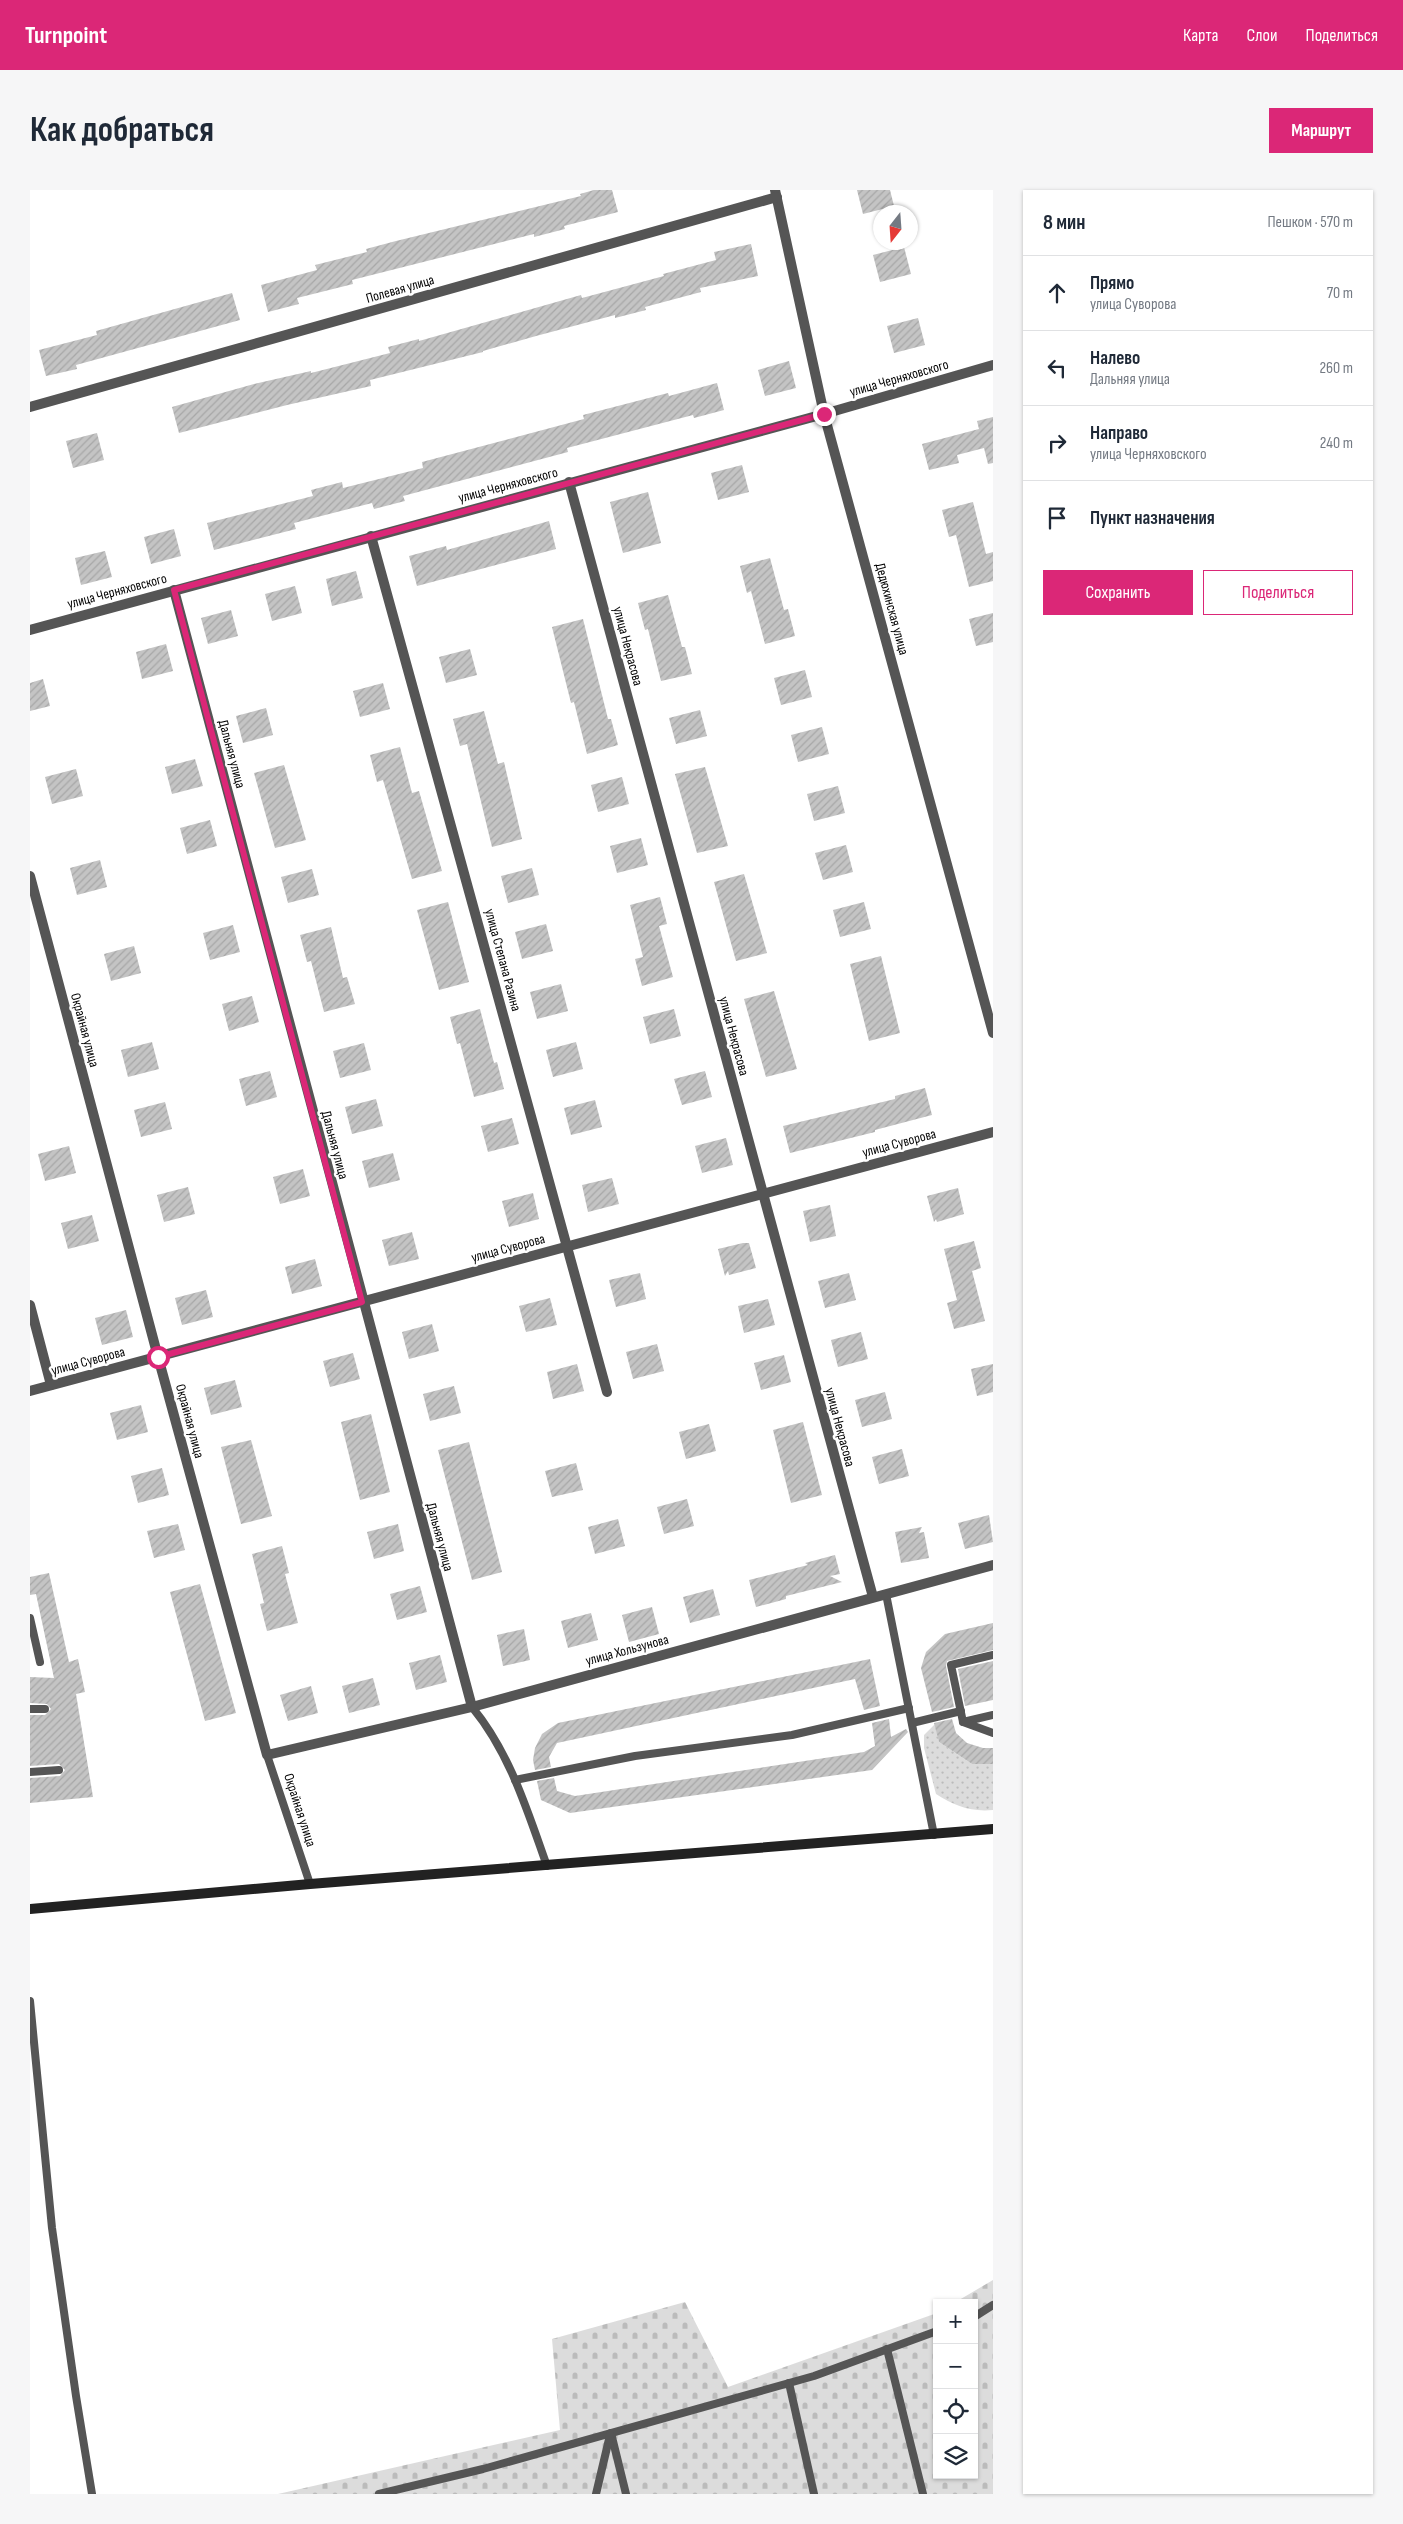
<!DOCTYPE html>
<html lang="ru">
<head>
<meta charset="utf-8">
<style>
	:root { --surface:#fff; --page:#f6f6f7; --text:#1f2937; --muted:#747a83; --line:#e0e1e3; --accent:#db2777 }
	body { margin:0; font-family:"Sofia Sans Condensed",sans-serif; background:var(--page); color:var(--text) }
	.controls { position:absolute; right:15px; bottom:15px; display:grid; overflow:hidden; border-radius:0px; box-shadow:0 1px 4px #0004 }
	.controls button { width:45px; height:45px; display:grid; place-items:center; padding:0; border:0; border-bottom:1px solid var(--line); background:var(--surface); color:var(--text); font:25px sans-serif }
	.compass { position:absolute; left:843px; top:15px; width:45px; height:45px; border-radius:50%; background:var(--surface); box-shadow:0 1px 4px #0004; rotate:197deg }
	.stop { position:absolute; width:15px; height:15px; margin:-11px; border:4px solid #db2777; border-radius:50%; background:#fff }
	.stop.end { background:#db2777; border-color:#fff; box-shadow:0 1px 5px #0008 }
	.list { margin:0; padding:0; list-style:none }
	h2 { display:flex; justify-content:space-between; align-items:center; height:65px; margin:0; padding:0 20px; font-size:21px }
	h2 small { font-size:16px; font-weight:400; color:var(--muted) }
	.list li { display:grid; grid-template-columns:32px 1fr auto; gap:15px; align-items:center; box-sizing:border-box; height:75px; padding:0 20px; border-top:1px solid var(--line) }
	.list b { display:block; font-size:19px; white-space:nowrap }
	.list p { margin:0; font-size:16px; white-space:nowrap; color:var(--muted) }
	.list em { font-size:16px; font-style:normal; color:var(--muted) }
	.actions { display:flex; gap:10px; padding:15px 20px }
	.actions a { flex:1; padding:11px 0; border:1px solid var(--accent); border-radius:0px; text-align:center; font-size:18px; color:var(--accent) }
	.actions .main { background:var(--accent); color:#fff }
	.icon { flex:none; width:28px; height:28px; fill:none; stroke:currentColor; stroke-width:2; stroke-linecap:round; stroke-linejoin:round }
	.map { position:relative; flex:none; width:963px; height:2304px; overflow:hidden; border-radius:0px }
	header { display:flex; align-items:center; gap:30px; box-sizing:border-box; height:70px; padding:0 25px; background:var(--accent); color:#fff }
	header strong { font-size:24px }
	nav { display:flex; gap:28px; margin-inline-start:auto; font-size:18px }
	.intro { display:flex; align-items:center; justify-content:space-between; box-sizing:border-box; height:120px; padding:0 30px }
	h1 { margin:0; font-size:35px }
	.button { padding:12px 22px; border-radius:0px; background:var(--accent); color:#fff; font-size:18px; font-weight:700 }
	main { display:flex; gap:30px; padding:0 30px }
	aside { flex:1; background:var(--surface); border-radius:0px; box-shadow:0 1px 4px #0004 }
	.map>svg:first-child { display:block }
</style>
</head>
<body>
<header>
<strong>Turnpoint</strong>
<nav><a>Карта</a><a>Слои</a><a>Поделиться</a></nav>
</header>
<div class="intro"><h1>Как добраться</h1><a class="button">Маршрут</a></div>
<main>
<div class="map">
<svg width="963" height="2304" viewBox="0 0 963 2304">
	<defs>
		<pattern id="grass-dots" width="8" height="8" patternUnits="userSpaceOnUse" patternTransform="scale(1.25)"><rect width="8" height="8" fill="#dcdcdc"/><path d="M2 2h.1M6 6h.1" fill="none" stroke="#bbb" stroke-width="1.8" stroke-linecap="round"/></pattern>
		<pattern id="cemetery-stones" width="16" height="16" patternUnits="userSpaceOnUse" patternTransform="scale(1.25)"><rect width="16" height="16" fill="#dcdcdc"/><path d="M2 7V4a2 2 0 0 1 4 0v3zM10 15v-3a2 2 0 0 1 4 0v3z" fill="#bbb"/></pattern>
		<pattern id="building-hatch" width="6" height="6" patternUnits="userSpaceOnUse" patternTransform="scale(1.25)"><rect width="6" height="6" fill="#c4c4c4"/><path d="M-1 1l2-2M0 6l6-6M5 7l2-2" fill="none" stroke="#a7a7a7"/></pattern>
	</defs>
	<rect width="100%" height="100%" fill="#fff"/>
	<path fill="url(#grass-dots)" d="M 905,1534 L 909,1552 L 942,1574 L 963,1574 L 963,1620 C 940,1622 925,1616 906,1604 L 894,1558 L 894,1545 Z"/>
	<path fill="url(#cemetery-stones)" d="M 963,2090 L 963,2304 L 248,2304 L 530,2240 L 522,2149 L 655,2112 L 698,2197 L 907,2123 L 907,2285 L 944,2285 L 944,2113 L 924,2113 Z"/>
	<g fill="url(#building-hatch)">
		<path d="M 564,0 L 582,0 L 588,22 L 534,36 L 535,39 L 504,47 L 504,44 L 322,90 L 323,94 L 267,108 L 269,114 L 238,122 L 231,95 L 287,80 L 285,75 L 337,62 L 336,59 L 366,51 L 551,6 L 550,4 Z"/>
		<path d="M 827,0 L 860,0 L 864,16 L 833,24 Z"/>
		<path d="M 721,54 L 728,86 L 670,98 L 671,102 L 615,117 L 616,120 L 585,128 L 585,125 L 506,146 L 453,161 L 453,162 L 340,190 L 341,196 L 257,215 L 149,243 L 142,217 L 224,194 L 281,181 L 281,183 L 360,163 L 358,157 L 389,149 L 389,151 L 551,105 L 552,108 L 634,86 L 633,84 L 686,70 L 684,62 Z"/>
		<path d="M 874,57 L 881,84 L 850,92 L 843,65 Z"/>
		<path d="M 202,103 L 210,130 L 46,175 L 47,179 L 16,186 L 9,160 L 67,145 L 66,141 Z"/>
		<path d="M 888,128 L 895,155 L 864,163 L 857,136 Z"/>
		<path d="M 759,171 L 766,198 L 735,206 L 728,180 Z"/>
		<path d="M 687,193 L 694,220 L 664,228 L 663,225 L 537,258 L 538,262 L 373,306 L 375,311 L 344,319 L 342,313 L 264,333 L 266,339 L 184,360 L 177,333 L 283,306 L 281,300 L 312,292 L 313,298 L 393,278 L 392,272 L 554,229 L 553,225 L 638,203 L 639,206 Z"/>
		<path d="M 963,227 L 963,273 L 958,274 L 954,258 L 927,265 L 929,273 L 899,280 L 892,254 L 949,239 L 947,231 Z"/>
		<path d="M 67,243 L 74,270 L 43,278 L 36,251 Z"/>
		<path d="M 712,275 L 719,302 L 688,310 L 681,283 Z"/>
		<path d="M 618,302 L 631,353 L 593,363 L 580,312 Z"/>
		<path d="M 943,312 L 956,364 L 963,362 L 963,391 L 939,397 L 926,345 L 919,347 L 912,320 Z"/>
		<path d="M 519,331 L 526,359 L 387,396 L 379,366 L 416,356 L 417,360 Z"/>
		<path d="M 144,339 L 151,366 L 121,374 L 114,347 Z"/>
		<path d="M 75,361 L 82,387 L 51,395 L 45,368 Z"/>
		<path d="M 740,368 L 754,420 L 758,419 L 765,446 L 735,454 L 721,401 L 717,403 L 710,376 Z"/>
		<path d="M 326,381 L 333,408 L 302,416 L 296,389 Z"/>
		<path d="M 265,396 L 272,423 L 242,431 L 235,404 Z"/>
		<path d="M 638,405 L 652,457 L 655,457 L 662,484 L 631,491 L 618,439 L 615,440 L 608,413 Z"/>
		<path d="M 201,420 L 208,446 L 178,454 L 171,428 Z"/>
		<path d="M 963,423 L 963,452 L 946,456 L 939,429 Z"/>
		<path d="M 553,429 L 578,529 L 581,529 L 588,555 L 557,564 L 544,512 L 541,513 L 522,437 Z"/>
		<path d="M 136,454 L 143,481 L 112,489 L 106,462 Z"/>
		<path d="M 440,459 L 447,485 L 416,493 L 409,467 Z"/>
		<path d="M 775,480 L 782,507 L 751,515 L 744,488 Z"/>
		<path d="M 13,489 L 20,516 L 0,521 L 0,493 Z"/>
		<path d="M 353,493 L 360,519 L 330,527 L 323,501 Z"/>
		<path d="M 236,518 L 243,545 L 213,553 L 206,526 Z"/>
		<path d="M 670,520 L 677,546 L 646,554 L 639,528 Z"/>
		<path d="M 454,521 L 468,574 L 474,572 L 492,649 L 462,657 L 437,554 L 430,556 L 423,529 Z"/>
		<path d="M 792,537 L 799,564 L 768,572 L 761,545 Z"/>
		<path d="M 370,557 L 382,603 L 389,601 L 412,681 L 382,689 L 353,590 L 347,592 L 340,565 Z"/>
		<path d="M 165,569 L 173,596 L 142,604 L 135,577 Z"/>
		<path d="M 254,575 L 276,650 L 245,658 L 224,583 Z"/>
		<path d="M 675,577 L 698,656 L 667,663 L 645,584 Z"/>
		<path d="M 46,579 L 53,606 L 22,614 L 15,587 Z"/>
		<path d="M 592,587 L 599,614 L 568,622 L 561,595 Z"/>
		<path d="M 808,596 L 815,623 L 784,631 L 777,604 Z"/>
		<path d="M 180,630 L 187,656 L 157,664 L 150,638 Z"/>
		<path d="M 611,648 L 618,675 L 587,683 L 580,656 Z"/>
		<path d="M 816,655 L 823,682 L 793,690 L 785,663 Z"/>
		<path d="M 70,670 L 77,697 L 47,705 L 40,678 Z"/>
		<path d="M 502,678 L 509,705 L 478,713 L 471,686 Z"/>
		<path d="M 282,679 L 289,705 L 258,713 L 251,687 Z"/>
		<path d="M 714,684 L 737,763 L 706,771 L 684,692 Z"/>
		<path d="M 630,707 L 637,734 L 629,736 L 643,787 L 612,796 L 605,769 L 613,767 L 600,715 Z"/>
		<path d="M 418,712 L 439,792 L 409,800 L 387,720 Z"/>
		<path d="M 834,712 L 841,739 L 810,747 L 803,720 Z"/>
		<path d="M 516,734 L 523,761 L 492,769 L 485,742 Z"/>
		<path d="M 203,735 L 210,762 L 180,770 L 173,743 Z"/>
		<path d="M 301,737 L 313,788 L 317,787 L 325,814 L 294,822 L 281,771 L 277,772 L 270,745 Z"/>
		<path d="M 104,756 L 111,783 L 81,791 L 74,764 Z"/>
		<path d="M 851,766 L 870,843 L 839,851 L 820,774 Z"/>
		<path d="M 531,794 L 538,821 L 507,829 L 500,802 Z"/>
		<path d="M 744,801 L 767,879 L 736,887 L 714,809 Z"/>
		<path d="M 222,806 L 229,832 L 199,841 L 192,814 Z"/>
		<path d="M 450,819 L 464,873 L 467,872 L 474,899 L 444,907 L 430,853 L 427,854 L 420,827 Z"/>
		<path d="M 644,819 L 651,846 L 620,854 L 613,827 Z"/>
		<path d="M 122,852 L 129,879 L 98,887 L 91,860 Z"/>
		<path d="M 546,852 L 553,879 L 523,887 L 516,860 Z"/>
		<path d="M 334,853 L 341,880 L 310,888 L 303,861 Z"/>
		<path d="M 240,881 L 247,907 L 216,916 L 209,889 Z"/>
		<path d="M 675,881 L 682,907 L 652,915 L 644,889 Z"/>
		<path d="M 895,898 L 902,925 L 845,940 L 845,942 L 760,963 L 753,936 L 865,909 L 865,906 Z"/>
		<path d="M 346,909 L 353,936 L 322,944 L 315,917 Z"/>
		<path d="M 565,910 L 572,937 L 541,945 L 534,918 Z"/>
		<path d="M 135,912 L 142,939 L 111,947 L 104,920 Z"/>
		<path d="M 482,928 L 489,954 L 458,962 L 451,936 Z"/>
		<path d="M 696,948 L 703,975 L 672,983 L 665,956 Z"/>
		<path d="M 39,956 L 46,983 L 15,991 L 8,964 Z"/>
		<path d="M 363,963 L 370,990 L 339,998 L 332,971 Z"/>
		<path d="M 273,979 L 280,1006 L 250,1014 L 243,987 Z"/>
		<path d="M 582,988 L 589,1014 L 558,1022 L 552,995 Z"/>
		<path d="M 158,997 L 165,1024 L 134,1032 L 127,1005 Z"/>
		<path d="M 928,998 L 934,1024 L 907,1032 L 906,1029 L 904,1032 L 897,1006 Z"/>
		<path d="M 503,1003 L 509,1029 L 479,1037 L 472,1011 Z"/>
		<path d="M 800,1015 L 806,1046 L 780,1052 L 773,1021 Z"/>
		<path d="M 62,1025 L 69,1051 L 38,1059 L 31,1033 Z"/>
		<path d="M 382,1042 L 389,1069 L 359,1076 L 352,1050 Z"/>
		<path d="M 944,1051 L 951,1078 L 942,1081 L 955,1131 L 924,1139 L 917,1113 L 927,1110 L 914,1059 Z"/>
		<path d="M 713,1053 L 719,1053 L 726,1078 L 699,1085 L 698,1081 L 695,1086 L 688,1059 Z"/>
		<path d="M 285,1069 L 292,1096 L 262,1104 L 255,1077 Z"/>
		<path d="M 610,1083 L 616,1109 L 586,1117 L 579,1090 Z"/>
		<path d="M 819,1083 L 826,1110 L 795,1118 L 788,1091 Z"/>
		<path d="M 176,1100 L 183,1127 L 152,1135 L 145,1108 Z"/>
		<path d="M 520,1108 L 527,1135 L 496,1142 L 489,1116 Z"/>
		<path d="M 738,1109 L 745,1135 L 714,1143 L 708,1116 Z"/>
		<path d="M 96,1120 L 103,1147 L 72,1155 L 65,1128 Z"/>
		<path d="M 402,1134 L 409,1161 L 379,1169 L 372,1142 Z"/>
		<path d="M 831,1142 L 838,1169 L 808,1177 L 801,1150 Z"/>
		<path d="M 627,1154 L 634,1181 L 603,1189 L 596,1162 Z"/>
		<path d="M 323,1163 L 330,1189 L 300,1197 L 293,1171 Z"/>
		<path d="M 754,1165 L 761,1192 L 731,1200 L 724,1173 Z"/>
		<path d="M 547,1174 L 554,1201 L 523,1209 L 517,1182 Z"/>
		<path d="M 963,1174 L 963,1202 L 947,1206 L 941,1179 Z"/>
		<path d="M 205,1190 L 212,1217 L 181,1225 L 174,1198 Z"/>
		<path d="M 424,1196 L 431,1223 L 400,1231 L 393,1204 Z"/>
		<path d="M 855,1202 L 862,1229 L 832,1237 L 825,1210 Z"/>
		<path d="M 111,1215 L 118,1242 L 87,1250 L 80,1223 Z"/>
		<path d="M 341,1224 L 360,1302 L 330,1310 L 311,1232 Z"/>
		<path d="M 773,1232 L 792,1305 L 761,1313 L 743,1240 Z"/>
		<path d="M 679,1234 L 686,1261 L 656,1269 L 649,1242 Z"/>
		<path d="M 221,1250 L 242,1326 L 211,1334 L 191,1257 Z"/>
		<path d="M 439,1252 L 472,1382 L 442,1390 L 408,1260 Z"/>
		<path d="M 872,1259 L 879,1286 L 849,1294 L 842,1267 Z"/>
		<path d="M 546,1273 L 553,1300 L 522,1307 L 515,1281 Z"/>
		<path d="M 132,1278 L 139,1305 L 108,1313 L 101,1286 Z"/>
		<path d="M 657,1309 L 664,1336 L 634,1344 L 627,1317 Z"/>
		<path d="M 959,1325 L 963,1352 L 935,1359 L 928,1333 Z"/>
		<path d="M 588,1329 L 595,1356 L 565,1364 L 558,1337 Z"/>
		<path d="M 148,1334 L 155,1360 L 124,1368 L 117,1341 Z"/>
		<path d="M 368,1334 L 374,1361 L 344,1369 L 337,1342 Z"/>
		<path d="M 892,1337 L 889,1343 L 894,1342 L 899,1368 L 871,1373 L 865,1342 Z"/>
		<path d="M 252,1356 L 259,1383 L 255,1384 L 268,1433 L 237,1441 L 230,1414 L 234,1413 L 222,1364 Z"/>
		<path d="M 805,1365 L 810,1384 L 800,1386 L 812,1392 L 756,1406 L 756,1409 L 726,1417 L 719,1390 L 778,1375 L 775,1373 Z"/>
		<path d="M 19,1383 L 39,1472 L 48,1469 L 55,1502 L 46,1504 L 63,1607 L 0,1613 L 0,1588 L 30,1586 L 35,1580 L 29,1574 L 0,1576 L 0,1525 L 15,1525 L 21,1519 L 17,1514 L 0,1513 L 0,1487 L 24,1488 L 6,1404 L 0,1405 L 0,1387 Z"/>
		<path d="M 170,1394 L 206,1523 L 175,1531 L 140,1402 Z"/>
		<path d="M 390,1396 L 397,1422 L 367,1430 L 360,1404 Z"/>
		<path d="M 683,1399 L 690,1425 L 660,1433 L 653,1407 Z"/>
		<path d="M 622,1417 L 629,1444 L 599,1452 L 592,1425 Z"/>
		<path d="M 561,1423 L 568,1450 L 538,1458 L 531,1431 Z"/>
		<path d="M 963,1433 L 963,1460 L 917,1471 L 916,1476 L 924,1517 L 902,1522 L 891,1478 L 896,1462 L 915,1444 Z"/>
		<path d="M 494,1439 L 500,1470 L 473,1476 L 467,1445 Z"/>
		<path d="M 410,1465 L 417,1492 L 386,1500 L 379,1473 Z"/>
		<path d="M 840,1469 L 850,1516 L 834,1520 L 825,1489 L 527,1553 L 519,1567 L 521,1577 L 505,1580 L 503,1570 L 505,1558 L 512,1544 L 528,1533 Z"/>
		<path d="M 963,1471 L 963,1510 L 935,1516 L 928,1479 Z"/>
		<path d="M 343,1488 L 350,1515 L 319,1523 L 312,1496 Z"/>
		<path d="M 281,1496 L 288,1523 L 258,1531 L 250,1505 Z"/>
		<path d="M 859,1529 L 861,1547 L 876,1539 L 878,1542 L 842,1580 L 540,1623 L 511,1610 L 507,1591 L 524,1588 L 527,1601 L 545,1606 L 834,1562 L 845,1556 L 842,1533 Z"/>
		<path d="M 922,1529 L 926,1543 L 937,1553 L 953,1558 L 963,1558 L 963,1574 L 942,1574 L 909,1552 L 904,1533 Z"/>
	</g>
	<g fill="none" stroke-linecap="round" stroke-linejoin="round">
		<g stroke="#555" stroke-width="8">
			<path d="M 856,1404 L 904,1645"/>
			<path d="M 0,1428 L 10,1472"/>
			<path d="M 963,1465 L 921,1475 L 933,1532 L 963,1525"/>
			<path d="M 442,1517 C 480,1563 497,1620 517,1676"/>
			<path d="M 0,1519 L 15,1519"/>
			<path d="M 933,1532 L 963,1543"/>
			<path d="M 882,1533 L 931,1521"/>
			<path d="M 237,1565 L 280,1694"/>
			<path d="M 0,1582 L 29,1580"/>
			<path d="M 485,1590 L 605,1566 L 762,1545 L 879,1518"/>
			<path d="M 0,1811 L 22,2038 L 46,2206 L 62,2304"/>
			<path d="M 944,2127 L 963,2115"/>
			<path d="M 857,2159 L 893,2304"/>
			<path d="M 759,2193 L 784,2304"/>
			<path d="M 581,2243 L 596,2304"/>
			<path d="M 349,2304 L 453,2279 L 784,2186 L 907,2141"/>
			<path d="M 566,2304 L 580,2245"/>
		</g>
		<g stroke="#555" stroke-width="10">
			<path d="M 745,0 L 794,224 L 963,843"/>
			<path d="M 0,217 L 747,7"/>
			<path d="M 539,292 L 843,1407"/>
			<path d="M 341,346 L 577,1202"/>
			<path d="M 144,400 L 442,1517"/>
			<path d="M 0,440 L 794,224 L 963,175"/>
			<path d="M 0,686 L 128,1167 L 237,1565 L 442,1517 L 963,1375"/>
			<path d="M 0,1115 L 21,1195"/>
			<path d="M 0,1201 L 963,942"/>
		</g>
		<path stroke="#222" stroke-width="10" d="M 0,1719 L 280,1694 L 963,1639"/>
	</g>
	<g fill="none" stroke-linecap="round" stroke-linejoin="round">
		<path stroke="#db2777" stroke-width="6" d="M 128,1167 L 332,1112 L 144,400 L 794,224"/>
	</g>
	<g text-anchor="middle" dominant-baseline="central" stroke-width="5" stroke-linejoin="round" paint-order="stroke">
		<g font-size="14" fill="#000" stroke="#fff">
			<text transform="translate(370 99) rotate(-16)">Полевая улица</text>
			<text transform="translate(869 188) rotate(-16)">улица Черняховского</text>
			<text transform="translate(478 295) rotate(-15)">улица Черняховского</text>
			<text transform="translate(87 401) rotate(-15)">улица Черняховского</text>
			<text transform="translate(862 419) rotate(75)">Дедюхинская улица</text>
			<text transform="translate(598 456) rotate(75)">улица Некрасова</text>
			<text transform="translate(202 564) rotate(75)">Дальняя улица</text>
			<text transform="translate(473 770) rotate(75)">улица Степана Разина</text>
			<text transform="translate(55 840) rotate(75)">Окрайная улица</text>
			<text transform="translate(704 846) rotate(75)">улица Некрасова</text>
			<text transform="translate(869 953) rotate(-15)">улица Суворова</text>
			<text transform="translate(305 955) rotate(75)">Дальняя улица</text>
			<text transform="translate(478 1058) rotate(-15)">улица Суворова</text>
			<text transform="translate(58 1171) rotate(-15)">улица Суворова</text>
			<text transform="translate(160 1231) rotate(75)">Окрайная улица</text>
			<text transform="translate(810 1237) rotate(75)">улица Некрасова</text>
			<text transform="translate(410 1347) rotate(75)">Дальняя улица</text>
			<text transform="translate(597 1460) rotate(-15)">улица Хользунова</text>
			<text transform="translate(270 1620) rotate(72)">Окрайная улица</text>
		</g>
	</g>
</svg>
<div class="controls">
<button>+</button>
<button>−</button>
<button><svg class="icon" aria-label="locate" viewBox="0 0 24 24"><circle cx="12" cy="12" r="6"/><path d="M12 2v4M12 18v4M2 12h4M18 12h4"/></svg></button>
<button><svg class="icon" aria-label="layers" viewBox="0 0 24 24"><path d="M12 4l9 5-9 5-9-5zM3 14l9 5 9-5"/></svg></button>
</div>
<svg class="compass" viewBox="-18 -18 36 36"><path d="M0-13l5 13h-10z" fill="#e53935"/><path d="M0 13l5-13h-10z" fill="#747a83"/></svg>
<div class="stop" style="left:128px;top:1167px"></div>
<div class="stop end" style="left:794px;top:224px"></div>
</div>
<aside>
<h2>8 мин<small>Пешком · 570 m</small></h2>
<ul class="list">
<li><svg class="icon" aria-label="ahead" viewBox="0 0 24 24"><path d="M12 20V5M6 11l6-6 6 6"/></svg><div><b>Прямо</b><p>улица Суворова</p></div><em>70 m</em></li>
<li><svg class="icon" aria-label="left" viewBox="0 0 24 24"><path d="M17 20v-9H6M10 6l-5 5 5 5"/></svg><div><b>Налево</b><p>Дальняя улица</p></div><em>260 m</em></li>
<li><svg class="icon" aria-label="right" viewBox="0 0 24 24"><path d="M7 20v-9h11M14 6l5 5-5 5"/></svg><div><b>Направо</b><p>улица Черняховского</p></div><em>240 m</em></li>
<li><svg class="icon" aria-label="arrive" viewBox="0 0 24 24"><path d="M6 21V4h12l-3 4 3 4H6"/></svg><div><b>Пункт назначения</b></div></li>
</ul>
<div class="actions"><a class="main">Сохранить</a><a>Поделиться</a></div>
</aside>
</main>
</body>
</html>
